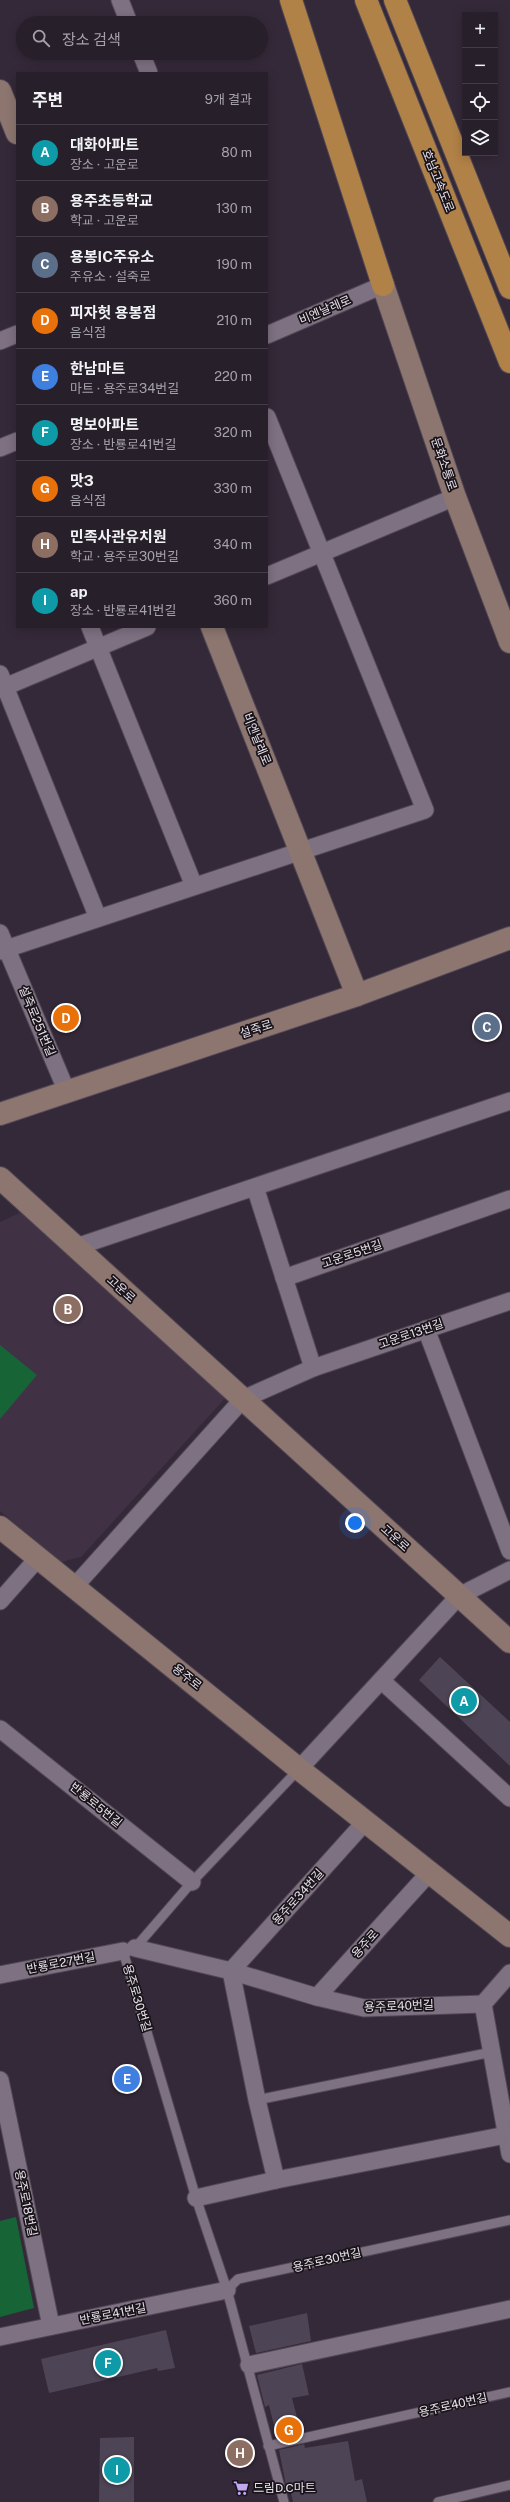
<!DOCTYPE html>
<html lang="ko">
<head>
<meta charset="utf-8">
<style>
	:root { --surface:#271f2a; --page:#332c36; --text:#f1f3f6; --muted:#a4a2a8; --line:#433d47; --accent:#b45309 }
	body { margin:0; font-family:"Public Sans","Noto Sans KR",sans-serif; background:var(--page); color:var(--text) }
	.controls { position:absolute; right:12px; top:12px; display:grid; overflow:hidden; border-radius:0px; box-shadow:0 2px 10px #0003 }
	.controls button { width:36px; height:36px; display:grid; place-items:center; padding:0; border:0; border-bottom:1px solid var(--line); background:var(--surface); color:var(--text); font:20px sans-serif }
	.you { position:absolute; left:355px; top:1523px; width:14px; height:14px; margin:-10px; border:3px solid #fff; border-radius:50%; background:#1a73e8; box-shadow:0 0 0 6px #1a73e833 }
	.badge { display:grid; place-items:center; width:26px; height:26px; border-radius:50%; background:var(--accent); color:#fff; font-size:13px; font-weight:700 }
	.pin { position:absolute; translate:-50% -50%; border:2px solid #fff; box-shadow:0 1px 4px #0006 }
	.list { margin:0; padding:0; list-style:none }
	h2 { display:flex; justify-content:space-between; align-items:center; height:52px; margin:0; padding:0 16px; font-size:17px }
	h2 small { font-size:13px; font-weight:400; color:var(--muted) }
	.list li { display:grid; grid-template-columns:26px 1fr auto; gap:12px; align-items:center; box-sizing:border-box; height:56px; padding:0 16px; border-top:1px solid var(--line) }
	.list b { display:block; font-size:15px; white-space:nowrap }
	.list p { margin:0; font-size:13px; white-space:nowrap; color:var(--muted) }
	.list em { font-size:13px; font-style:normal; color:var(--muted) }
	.icon { flex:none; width:22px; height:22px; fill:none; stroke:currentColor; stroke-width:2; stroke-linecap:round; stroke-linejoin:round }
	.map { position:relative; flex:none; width:510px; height:2502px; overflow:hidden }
	.search { position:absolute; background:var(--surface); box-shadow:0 2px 10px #0003; left:16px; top:16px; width:252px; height:44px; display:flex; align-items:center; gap:10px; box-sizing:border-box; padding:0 14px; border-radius:22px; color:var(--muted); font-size:15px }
	.panel { position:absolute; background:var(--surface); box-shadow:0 2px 10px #0003; left:16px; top:72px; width:252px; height:556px; border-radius:0px }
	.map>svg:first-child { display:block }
</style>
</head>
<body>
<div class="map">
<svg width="510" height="2502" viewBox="0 0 510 2502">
	<rect width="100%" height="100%" fill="#342938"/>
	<path fill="#403145" d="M 28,1209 L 228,1395 L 81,1557 L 61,1562 L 0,1511 L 0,1222 Z"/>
	<g fill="#176437">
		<path d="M 0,1345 L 37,1375 L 0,1419 Z"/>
		<path d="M 16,2217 L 34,2308 L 0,2317 L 0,2221 Z"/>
	</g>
	<g fill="#4d4556">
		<path d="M 440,1657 L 510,1722 L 510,1766 L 419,1680 Z"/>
		<path d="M 307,2313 L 311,2341 L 256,2353 L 249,2326 Z"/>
		<path d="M 166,2330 L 175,2368 L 158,2371 L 157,2368 L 49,2393 L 41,2359 Z"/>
		<path d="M 302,2364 L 309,2395 L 292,2398 L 301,2433 L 277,2438 L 269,2405 L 265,2407 L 257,2375 Z"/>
		<path d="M 134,2437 L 134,2502 L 99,2502 L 100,2438 Z"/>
		<path d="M 348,2441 L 355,2481 L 362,2479 L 367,2502 L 293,2502 L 290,2489 L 287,2490 L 279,2450 L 304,2444 L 305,2448 Z"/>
	</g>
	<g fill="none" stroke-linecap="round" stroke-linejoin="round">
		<g stroke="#514754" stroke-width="11">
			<g id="lane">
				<path d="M 257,2100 L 492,2052"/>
				<path d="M 227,2290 L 238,2279 L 510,2220"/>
				<path d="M 268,2446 L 510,2392"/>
				<path d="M 284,2502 L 227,2290 L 196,2198 L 123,1951 L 135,1948 L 192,1882 L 299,1769"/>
				<path d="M 438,2502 L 510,2485"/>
			</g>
		</g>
		<g stroke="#514754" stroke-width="19">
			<g id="street">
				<path d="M 120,0 L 129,23"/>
				<path d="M 141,53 L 149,73"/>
				<path d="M 267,335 L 383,285"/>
				<path d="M 0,341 L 17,334"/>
				<path d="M 0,448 L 17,441"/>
				<path d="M 267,576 L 455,497"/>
				<path d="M 90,627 L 194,886"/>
				<path d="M 0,674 L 98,918"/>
				<path d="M 0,689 L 147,627"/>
				<path d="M 0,933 L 67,1092"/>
				<path d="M 0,951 L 425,810 L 267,417"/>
				<path d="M 255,1187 L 313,1368"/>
				<path d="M 76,1247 L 510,1101"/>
				<path d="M 284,1278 L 510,1199"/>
				<path d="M 426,1329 L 510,1551"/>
				<path d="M 75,1586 L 243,1399 L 313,1368 L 510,1301"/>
				<path d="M 0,1601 L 38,1558"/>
				<path d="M 382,1681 L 510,1798"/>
				<path d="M 0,1729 L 192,1882"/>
				<path d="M 299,1769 L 459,1596 L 510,1570"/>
				<path d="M 135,1948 L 231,1971 L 317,1997 L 364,2008 L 483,2004"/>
				<path d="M 231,1971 L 257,2100 L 276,2180"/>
				<path d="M 231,1971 L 365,1822"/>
				<path d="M 510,1973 L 483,2004 L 510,2154"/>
				<path d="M 0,1975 L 123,1951"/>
				<path d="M 317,1997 L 429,1873"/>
				<path d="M 0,2080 L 51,2326"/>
				<path d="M 196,2198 L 276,2180 L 506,2135"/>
				<path d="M 0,2337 L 227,2290"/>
				<path d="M 249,2365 L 510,2309"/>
			</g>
		</g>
		<g stroke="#514754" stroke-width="24">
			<g id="secondary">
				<path d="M 0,91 L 17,133"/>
				<path d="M 383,285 L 455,497 L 510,642"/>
				<path d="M 212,627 L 357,995"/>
				<path d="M 0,1114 L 357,995 L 510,938"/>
				<path d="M 0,1178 L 510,1642"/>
				<path d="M 0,1527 L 299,1769 L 510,1936"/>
			</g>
		</g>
		<g stroke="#514754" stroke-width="24">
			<g id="highway">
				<path d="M 291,0 L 383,285"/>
				<path d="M 366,0 L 510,362"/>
				<path d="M 395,0 L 510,288"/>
			</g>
		</g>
		<use href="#lane" stroke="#7e7182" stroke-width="9"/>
		<use href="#street" stroke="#7e7182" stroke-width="17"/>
		<use href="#secondary" stroke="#8d7670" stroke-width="22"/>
		<use href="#highway" stroke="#b18247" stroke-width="22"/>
	</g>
	<defs>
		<g id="supermarket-bare" transform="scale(1.2)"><path d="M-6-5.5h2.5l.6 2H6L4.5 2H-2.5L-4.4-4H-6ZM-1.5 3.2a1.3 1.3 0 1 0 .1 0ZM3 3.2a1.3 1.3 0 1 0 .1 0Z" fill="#c2a7f2" stroke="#19141a" stroke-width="2.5" paint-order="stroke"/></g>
	</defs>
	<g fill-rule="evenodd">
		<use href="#supermarket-bare" x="241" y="2488"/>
	</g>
	<g text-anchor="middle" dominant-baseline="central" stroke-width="3.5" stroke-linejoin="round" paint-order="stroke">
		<g font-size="12" fill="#e8e0ea" stroke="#19141a">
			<text transform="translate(438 181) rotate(68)">호남고속도로</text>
			<text transform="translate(325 310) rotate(-23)">비엔날레로</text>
			<text transform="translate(444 464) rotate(71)">문화소통로</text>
			<text transform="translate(257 739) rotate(68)">비엔날레로</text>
			<text transform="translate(37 1021) rotate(67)">설죽로251번길</text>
			<text transform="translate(256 1029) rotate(-18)">설죽로</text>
			<text transform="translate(352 1254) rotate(-19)">고운로5번길</text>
			<text transform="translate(121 1289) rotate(42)">고운로</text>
			<text transform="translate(411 1334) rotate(-19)">고운로13번길</text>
			<text transform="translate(395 1538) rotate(42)">고운로</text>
			<text transform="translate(187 1677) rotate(39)">용주로</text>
			<text transform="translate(96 1805) rotate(39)">반룡로5번길</text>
			<text transform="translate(298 1897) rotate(-48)">용주로34번길</text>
			<text transform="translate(365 1944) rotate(-48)">용주로</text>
			<text transform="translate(61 1963) rotate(-11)">반룡로27번길</text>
			<text transform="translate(137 1998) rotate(73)">용주로30번길</text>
			<text transform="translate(399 2006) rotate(-2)">용주로40번길</text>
			<text transform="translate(26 2203) rotate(78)">용주로18번길</text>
			<text transform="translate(327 2260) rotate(-13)">용주로30번길</text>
			<text transform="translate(113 2314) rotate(-11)">반룡로41번길</text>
			<text transform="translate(453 2405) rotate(-13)">용주로40번길</text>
		</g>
		<g font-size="12" fill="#e8e0ea" stroke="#19141a" text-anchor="start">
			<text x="253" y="2488">드림D.C마트</text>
		</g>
	</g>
</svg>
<div class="controls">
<button>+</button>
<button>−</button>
<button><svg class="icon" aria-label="locate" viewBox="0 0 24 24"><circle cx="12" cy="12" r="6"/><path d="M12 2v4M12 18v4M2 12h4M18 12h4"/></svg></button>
<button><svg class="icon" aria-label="layers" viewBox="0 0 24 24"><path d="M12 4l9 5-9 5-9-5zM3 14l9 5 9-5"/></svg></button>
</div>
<div class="you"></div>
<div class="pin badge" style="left:464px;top:1701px;background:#0f9aa8">A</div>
<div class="pin badge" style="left:68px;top:1309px;background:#8d6e63">B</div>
<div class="pin badge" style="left:487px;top:1027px;background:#5c6f8a">C</div>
<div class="pin badge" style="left:66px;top:1018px;background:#e8710a">D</div>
<div class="pin badge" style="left:127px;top:2079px;background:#3f7fe0">E</div>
<div class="pin badge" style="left:108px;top:2363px;background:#0f9aa8">F</div>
<div class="pin badge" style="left:289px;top:2430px;background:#e8710a">G</div>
<div class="pin badge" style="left:240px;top:2453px;background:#8d6e63">H</div>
<div class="pin badge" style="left:117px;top:2470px;background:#0f9aa8">I</div>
<div class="search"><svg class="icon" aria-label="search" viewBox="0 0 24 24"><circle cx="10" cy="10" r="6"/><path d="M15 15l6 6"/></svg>장소 검색</div>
<section class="panel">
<h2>주변<small>9개 결과</small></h2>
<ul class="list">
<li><span class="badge" style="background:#0f9aa8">A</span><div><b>대화아파트</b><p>장소 · 고운로</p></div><em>80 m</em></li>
<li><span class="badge" style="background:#8d6e63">B</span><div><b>용주초등학교</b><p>학교 · 고운로</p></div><em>130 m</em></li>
<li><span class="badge" style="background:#5c6f8a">C</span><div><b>용봉IC주유소</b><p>주유소 · 설죽로</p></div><em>190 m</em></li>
<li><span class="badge" style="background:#e8710a">D</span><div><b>피자헛 용봉점</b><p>음식점</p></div><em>210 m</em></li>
<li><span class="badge" style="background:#3f7fe0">E</span><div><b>한남마트</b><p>마트 · 용주로34번길</p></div><em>220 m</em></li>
<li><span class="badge" style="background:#0f9aa8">F</span><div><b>명보아파트</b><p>장소 · 반룡로41번길</p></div><em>320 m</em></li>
<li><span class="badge" style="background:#e8710a">G</span><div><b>맛3</b><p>음식점</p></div><em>330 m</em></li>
<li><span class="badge" style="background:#8d6e63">H</span><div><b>민족사관유치원</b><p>학교 · 용주로30번길</p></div><em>340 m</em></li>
<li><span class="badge" style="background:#0f9aa8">I</span><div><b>ap</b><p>장소 · 반룡로41번길</p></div><em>360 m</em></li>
</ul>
</section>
</div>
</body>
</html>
